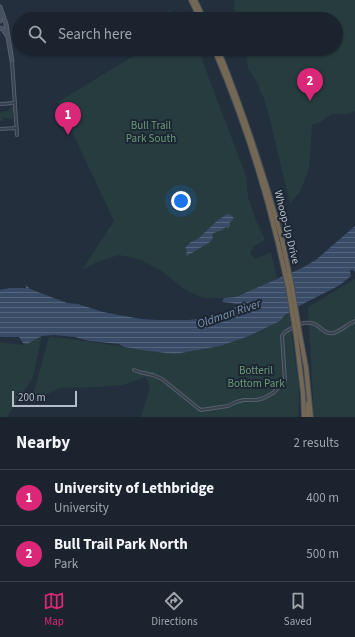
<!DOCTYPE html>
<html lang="en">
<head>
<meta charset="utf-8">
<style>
	:root { --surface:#1b232e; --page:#282f3a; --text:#f1f3f6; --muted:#a0a4aa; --line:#39404a; --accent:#db2777 }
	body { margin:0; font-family:"Source Sans 3",sans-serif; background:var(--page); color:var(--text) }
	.scale { position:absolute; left:12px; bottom:10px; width:65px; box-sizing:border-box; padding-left:4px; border:2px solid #b4bcc9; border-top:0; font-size:11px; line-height:14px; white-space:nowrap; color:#b4bcc9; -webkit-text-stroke:3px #1d2633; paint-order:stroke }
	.you { position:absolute; left:181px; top:201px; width:14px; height:14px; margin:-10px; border:3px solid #fff; border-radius:50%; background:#1a73e8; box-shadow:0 0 0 6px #1a73e833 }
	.badge { display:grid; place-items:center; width:26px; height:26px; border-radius:50%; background:var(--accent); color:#fff; font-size:13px; font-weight:700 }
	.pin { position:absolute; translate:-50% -33px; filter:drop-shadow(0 1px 2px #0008) }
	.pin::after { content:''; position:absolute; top:21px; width:14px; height:12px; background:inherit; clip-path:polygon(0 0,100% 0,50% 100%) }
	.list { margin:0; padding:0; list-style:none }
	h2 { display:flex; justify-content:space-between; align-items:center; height:52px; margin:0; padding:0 16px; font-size:17px }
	h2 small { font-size:13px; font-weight:400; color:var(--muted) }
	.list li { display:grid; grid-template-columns:26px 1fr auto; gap:12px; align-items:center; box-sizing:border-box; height:56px; padding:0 16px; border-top:1px solid var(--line) }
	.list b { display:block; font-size:15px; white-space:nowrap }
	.list p { margin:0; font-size:13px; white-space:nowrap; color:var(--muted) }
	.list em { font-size:13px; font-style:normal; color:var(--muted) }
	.icon { flex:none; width:22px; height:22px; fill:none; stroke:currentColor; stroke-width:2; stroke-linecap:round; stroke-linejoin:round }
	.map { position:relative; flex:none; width:355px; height:417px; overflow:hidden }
	.search { position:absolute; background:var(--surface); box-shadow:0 1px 3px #0004; left:12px; right:12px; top:12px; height:44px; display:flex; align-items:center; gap:10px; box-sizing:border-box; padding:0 14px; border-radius:22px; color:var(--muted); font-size:15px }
	.sheet { height:164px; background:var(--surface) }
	nav { display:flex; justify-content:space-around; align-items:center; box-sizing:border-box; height:56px; border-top:1px solid var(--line); background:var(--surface); font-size:11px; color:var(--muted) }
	nav a { display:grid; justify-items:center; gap:2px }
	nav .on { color:var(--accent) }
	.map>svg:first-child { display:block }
</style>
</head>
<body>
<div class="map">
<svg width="355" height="417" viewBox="0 0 355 417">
	<defs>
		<pattern id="forest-firs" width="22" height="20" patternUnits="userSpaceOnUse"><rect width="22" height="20" fill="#263c3f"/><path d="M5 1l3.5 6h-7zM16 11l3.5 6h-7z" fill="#435659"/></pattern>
		<pattern id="water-rules" width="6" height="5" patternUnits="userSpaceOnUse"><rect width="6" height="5" fill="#394c67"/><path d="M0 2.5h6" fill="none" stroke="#53647b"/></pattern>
	</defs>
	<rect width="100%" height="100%" fill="#242f3e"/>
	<g fill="#263c3f">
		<path d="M 234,0 L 355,0 L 355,111 L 349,114 L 332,114 L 320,122 L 312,125 L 309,169 L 300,192 L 290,203 L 268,112 L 264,98 L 260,91 L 258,84 L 248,68 L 245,49 L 336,49 L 336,19 L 236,19 Z"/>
		<path d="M 169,10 L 186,17 L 187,19 L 163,19 Z"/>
		<path d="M 145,49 L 198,49 L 246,176 L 248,197 L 255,218 L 264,237 L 264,240 L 253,247 L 250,254 L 256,259 L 271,252 L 277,278 L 257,288 L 236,297 L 224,298 L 203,298 L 184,289 L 160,270 L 139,259 L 119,255 L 97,262 L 82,270 L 114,221 L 58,102 Z"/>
		<path d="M 355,279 L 355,417 L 314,417 L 308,307 Z"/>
		<path d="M 289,313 L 299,389 L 298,417 L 141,417 L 150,388 L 146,377 L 123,385 L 98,387 L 59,388 L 31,403 L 49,336 L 175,354 L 252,335 Z"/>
		<path d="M 42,336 L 33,377 L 7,417 L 0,417 L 0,342 L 23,345 Z"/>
	</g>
	<path fill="url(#forest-firs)" d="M 11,107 L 14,107 L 14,112 L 12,119 L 10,119 L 4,117 L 3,120 L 0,121 L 0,113 L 10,110 Z"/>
	<g fill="url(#water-rules)">
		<path d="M 227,214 L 231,215 L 234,218 L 230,222 L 230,226 L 228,228 L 226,227 C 224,228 223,230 220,231 C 217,232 215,232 212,234 L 213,238 L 210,242 L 187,256 L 186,255 L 187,250 L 185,248 L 191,242 L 198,239 L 201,236 L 219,219 L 220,219 Z"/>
		<path d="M 355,226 L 355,272 L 353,270 L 350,270 L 351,276 L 340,285 L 299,306 L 284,316 L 280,321 L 272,325 L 249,336 L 220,346 L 175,354 L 149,351 L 124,347 L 119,344 L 89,341 L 75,337 L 54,335 L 42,336 L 27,344 L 23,343 L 19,337 L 0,337 L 0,290 L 10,288 L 26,288 L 26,285 L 30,289 L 67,303 L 78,304 L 103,312 L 141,319 L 158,320 L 189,320 L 204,318 L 214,315 L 227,312 L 239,305 L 232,303 L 222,302 L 224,298 L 236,297 L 247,292 L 304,267 L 317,259 Z"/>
	</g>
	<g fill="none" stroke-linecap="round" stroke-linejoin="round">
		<g stroke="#565f6c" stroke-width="4">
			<g id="street">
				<path d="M 12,61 L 17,135"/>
				<path d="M 0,104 L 15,103"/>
				<path d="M 0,129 L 17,128"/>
				<path d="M 299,324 C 303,323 307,322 311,323 C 320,324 323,335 334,333 C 340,331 347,325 353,322 L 355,321"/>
				<path d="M 134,370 L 139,372 L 153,375 L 162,379 L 198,408 L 201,410 L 228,406 L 236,402 L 244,400 L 257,400 L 264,398 L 273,393 L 285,381 L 282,336 L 285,332 L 295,326"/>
			</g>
		</g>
		<g stroke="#565f6c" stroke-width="5">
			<g id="secondary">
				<path d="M 0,7 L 6,24 L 12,61"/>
				<path d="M 0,21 L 1,12"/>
				<path d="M 0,28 L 3,29 L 7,35"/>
			</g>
		</g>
		<g stroke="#434c59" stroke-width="6">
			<g id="highway">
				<path d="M 191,0 L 200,19"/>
				<path d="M 195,0 L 204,19"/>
				<path d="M 214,49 C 241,112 262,176 278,243"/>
				<path d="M 218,49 C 243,111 264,174 282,239"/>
				<path d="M 300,335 L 306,367 L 311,417"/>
				<path d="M 296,336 L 303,393 L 304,417"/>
				<path d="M 308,403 L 308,417"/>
			</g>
		</g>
		<use href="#street" stroke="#38414e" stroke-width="2"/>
		<use href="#secondary" stroke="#465061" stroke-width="3"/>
		<use href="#highway" stroke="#746855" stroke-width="4"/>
		<g stroke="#434c59" stroke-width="6" stroke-linecap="butt">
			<g id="highway-bridge">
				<path d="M 282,239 L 292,287 L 300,335"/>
				<path d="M 278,243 L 288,287 L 296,336"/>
			</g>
		</g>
		<use href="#highway-bridge" stroke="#746855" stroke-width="4"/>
	</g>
	<g text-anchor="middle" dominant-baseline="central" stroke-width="4" stroke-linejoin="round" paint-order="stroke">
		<g font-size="11" fill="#6b9a76" stroke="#1d2633">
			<text x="151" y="125">Bull Trail<tspan x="151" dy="13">Park South</tspan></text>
			<text x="256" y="370">Botteril<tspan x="256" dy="13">Bottom Park</tspan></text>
		</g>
		<g font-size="11" fill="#b4bcc9" stroke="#1d2633">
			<text transform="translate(287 227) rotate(76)">Whoop-Up Drive</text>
		</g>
		<g font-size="12" font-style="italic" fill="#7c92b1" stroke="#1d2633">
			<text transform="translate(229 314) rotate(-19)">Oldman River</text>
		</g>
	</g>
</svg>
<div class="scale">200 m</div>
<div class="you"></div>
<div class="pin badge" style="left:68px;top:135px">1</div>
<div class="pin badge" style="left:310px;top:101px">2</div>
<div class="search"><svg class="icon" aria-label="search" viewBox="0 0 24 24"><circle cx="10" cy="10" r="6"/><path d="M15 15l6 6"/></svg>Search here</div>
</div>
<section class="sheet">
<h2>Nearby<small>2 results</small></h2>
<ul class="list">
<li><span class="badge">1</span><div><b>University of Lethbridge</b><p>University</p></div><em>400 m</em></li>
<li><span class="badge">2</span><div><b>Bull Trail Park North</b><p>Park</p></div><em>500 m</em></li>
</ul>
</section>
<nav>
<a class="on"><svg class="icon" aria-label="map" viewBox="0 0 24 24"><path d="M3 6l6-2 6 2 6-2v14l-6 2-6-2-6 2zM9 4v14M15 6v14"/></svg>Map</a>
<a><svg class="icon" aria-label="directions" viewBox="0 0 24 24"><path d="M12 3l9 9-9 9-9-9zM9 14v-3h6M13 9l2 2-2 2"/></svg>Directions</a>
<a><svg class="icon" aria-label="saved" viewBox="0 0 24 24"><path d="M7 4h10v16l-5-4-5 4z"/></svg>Saved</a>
</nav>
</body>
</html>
